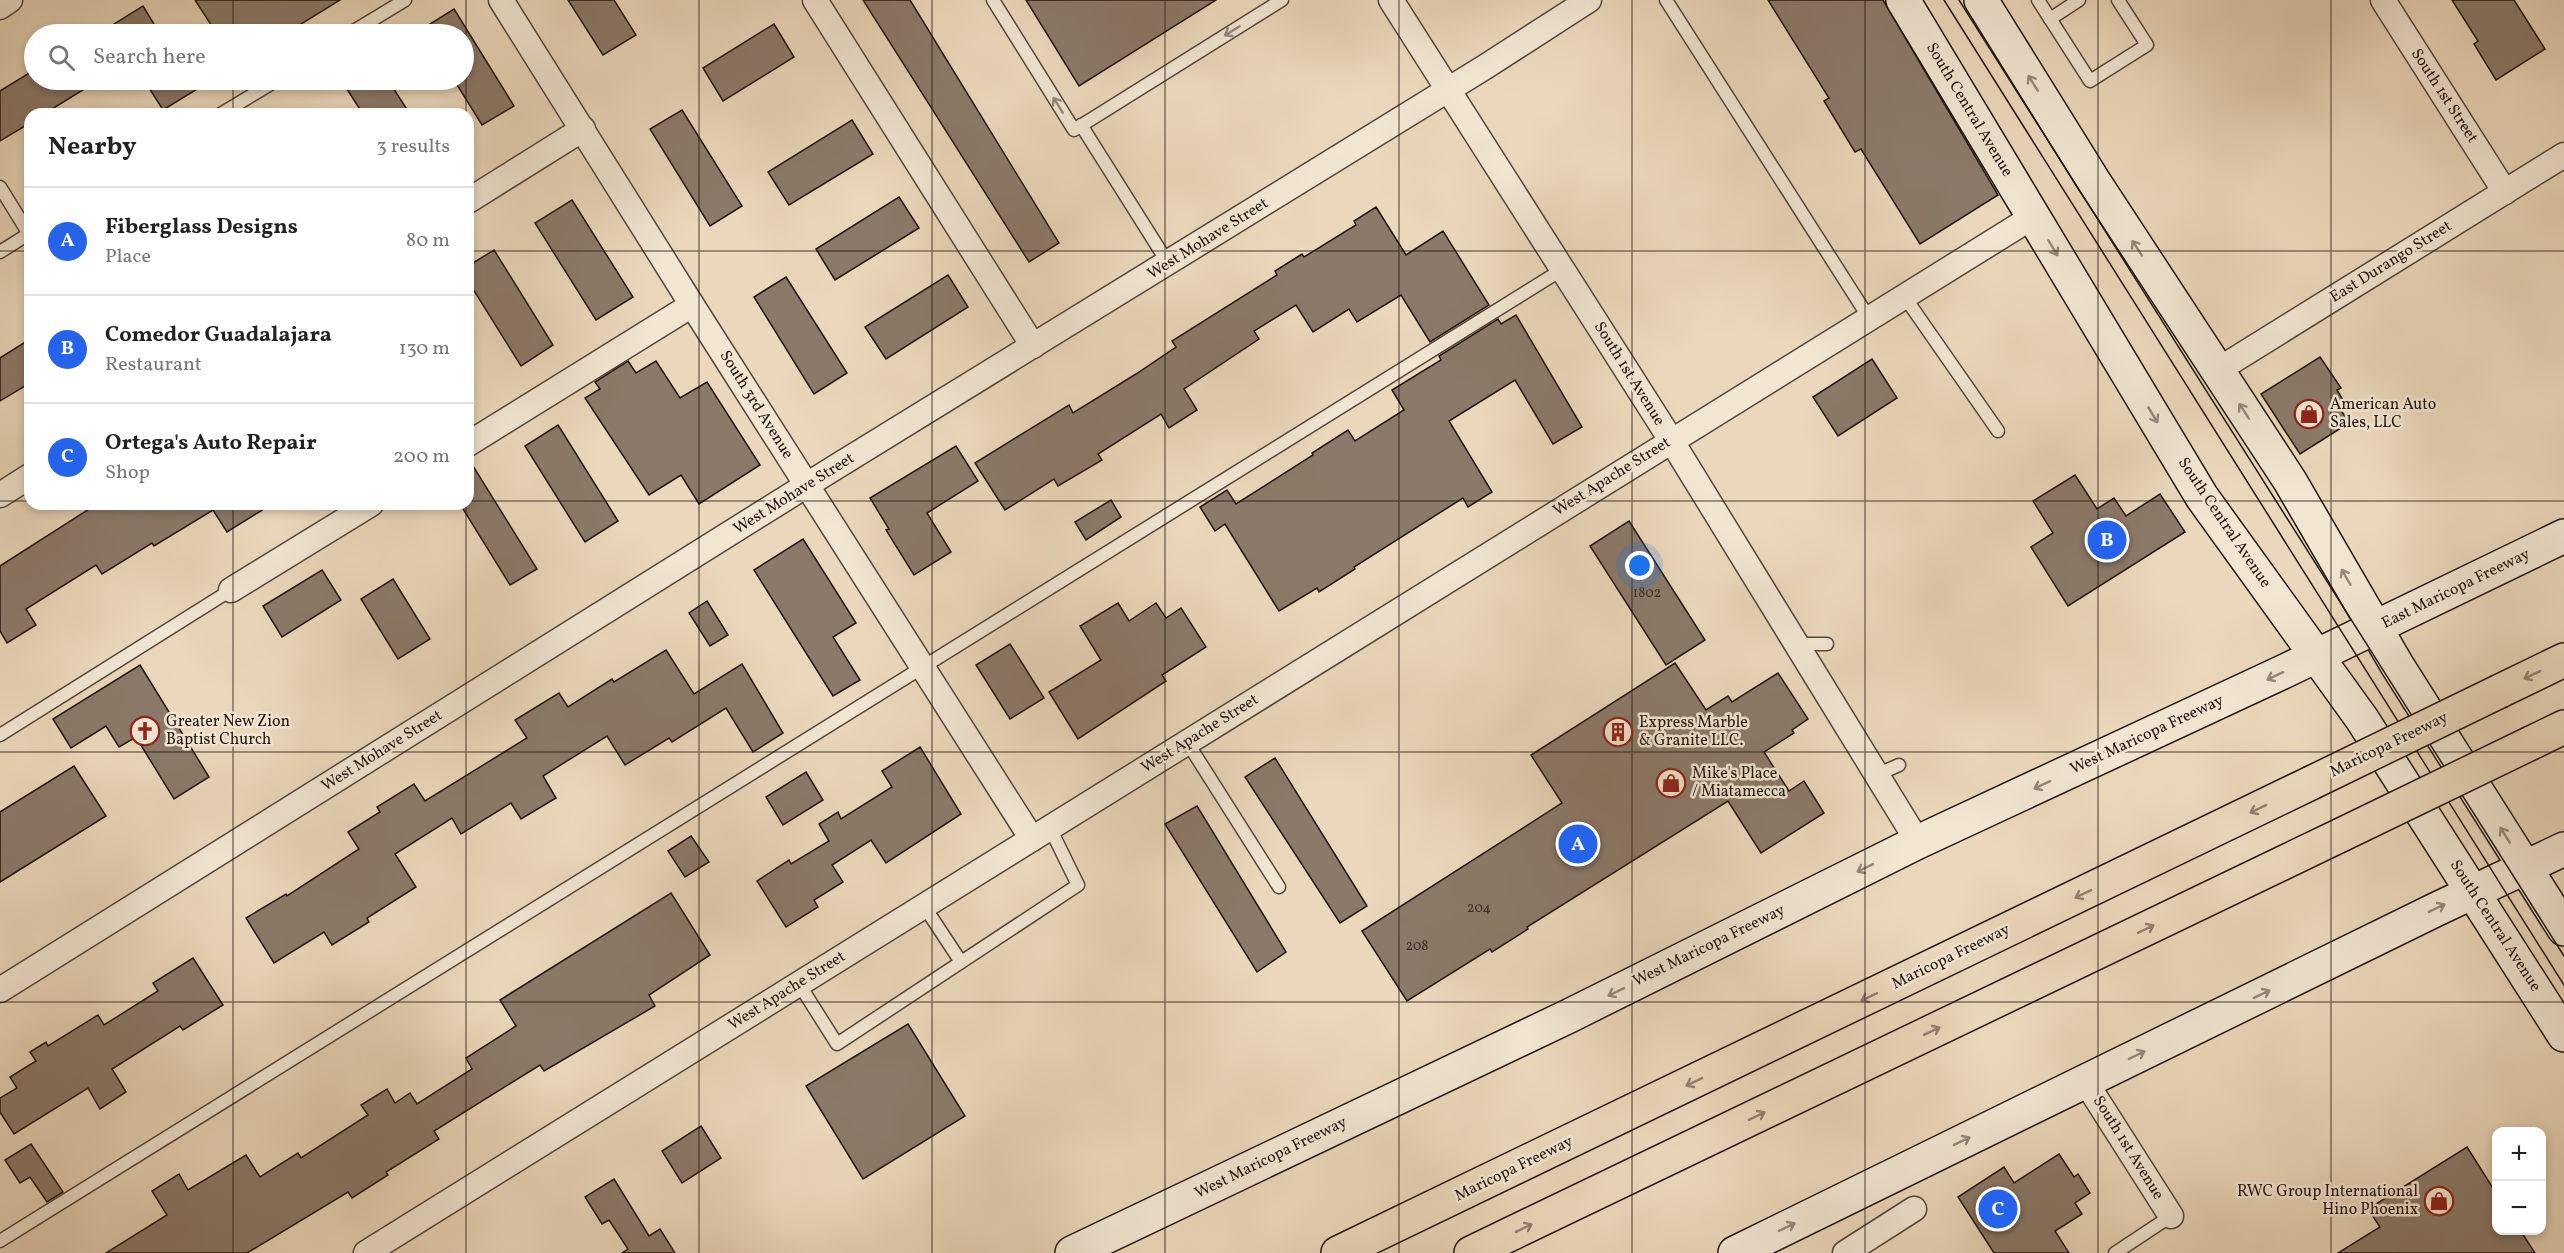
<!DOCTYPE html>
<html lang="en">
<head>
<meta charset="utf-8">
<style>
	:root { --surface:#fff; --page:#f6f6f6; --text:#222; --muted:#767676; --line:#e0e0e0; --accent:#2563eb }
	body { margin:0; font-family:Vollkorn,serif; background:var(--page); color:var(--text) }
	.controls { position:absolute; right:18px; bottom:18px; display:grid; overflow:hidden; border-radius:12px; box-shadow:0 3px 9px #0003 }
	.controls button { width:54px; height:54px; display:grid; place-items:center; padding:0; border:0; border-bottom:2px solid var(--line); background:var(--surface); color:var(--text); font:30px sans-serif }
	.you { position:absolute; left:1640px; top:566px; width:21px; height:21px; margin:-15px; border:4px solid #fff; border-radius:50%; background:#1a73e8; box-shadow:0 0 0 9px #1a73e833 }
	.badge { display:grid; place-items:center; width:39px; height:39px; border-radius:50%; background:var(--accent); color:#fff; font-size:20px; font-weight:700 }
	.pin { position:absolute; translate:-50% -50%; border:3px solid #fff; box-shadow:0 2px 6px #0006 }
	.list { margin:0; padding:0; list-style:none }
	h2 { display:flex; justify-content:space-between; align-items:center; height:78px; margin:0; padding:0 24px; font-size:26px }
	h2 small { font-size:20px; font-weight:400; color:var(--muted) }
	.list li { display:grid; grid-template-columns:39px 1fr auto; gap:18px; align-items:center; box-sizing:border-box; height:108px; padding:0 24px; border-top:2px solid var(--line) }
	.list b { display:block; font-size:22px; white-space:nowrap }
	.list p { margin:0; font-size:20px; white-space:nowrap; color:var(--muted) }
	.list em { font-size:20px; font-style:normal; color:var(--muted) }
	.icon { flex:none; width:33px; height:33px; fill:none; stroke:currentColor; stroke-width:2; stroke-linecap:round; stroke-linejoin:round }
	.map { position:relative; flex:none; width:2564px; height:1253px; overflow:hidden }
	.search { position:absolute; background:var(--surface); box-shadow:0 3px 9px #0003; left:24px; top:24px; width:450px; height:66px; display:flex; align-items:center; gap:15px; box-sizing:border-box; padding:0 21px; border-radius:33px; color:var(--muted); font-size:22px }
	.panel { position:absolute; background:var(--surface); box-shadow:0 3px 9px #0003; left:24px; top:108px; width:450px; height:402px; border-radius:18px }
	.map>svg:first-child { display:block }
</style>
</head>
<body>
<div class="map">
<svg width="2564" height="1253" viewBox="0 0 2564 1253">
	<rect width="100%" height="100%" fill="#ebd8bc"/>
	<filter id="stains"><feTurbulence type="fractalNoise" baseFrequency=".00333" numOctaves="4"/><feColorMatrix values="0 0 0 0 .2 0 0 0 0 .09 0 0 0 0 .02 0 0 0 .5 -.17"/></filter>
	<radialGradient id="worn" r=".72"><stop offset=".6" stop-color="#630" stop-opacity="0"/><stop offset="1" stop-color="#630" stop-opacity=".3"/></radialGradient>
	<g fill="#8b7a6a" stroke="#221511" stroke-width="1.5">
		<path d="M 195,0 L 340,0 L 285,34 L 217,34 Z"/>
		<path d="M 568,0 L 614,0 L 636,35 L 603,55 Z"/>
		<path d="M 863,0 L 910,0 L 1059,243 L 1029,262 Z"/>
		<path d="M 1026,0 L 1216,0 L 1079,86 Z"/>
		<path d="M 1768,0 L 1883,0 L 1998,195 L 1920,244 L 1861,149 L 1855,152 L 1824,101 L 1829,98 Z"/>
		<path d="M 2452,0 L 2514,0 L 2545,49 L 2496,80 L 2474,44 L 2478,41 Z"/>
		<path d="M 143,6 L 160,34 L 98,34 Z"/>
		<path d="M 454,9 L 514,106 L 482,125 L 454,80 L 464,80 L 464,34 L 414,34 Z"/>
		<path d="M 774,24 L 794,57 L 723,101 L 703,68 Z"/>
		<path d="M 34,70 L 34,80 L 99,80 L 44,114 L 30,114 L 30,123 L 0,141 L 0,91 Z"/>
		<path d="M 144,80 L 212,80 L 163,110 Z"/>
		<path d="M 341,80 L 388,80 L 410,114 L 363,114 Z"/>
		<path d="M 682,110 L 742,206 L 710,226 L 650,129 Z"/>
		<path d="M 852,120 L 873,154 L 789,205 L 768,172 Z"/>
		<path d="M 899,197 L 919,228 L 835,280 L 816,249 Z"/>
		<path d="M 572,200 L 633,297 L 596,320 L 535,223 Z"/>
		<path d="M 1376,207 L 1406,255 L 1443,231 L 1489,305 L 1430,342 L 1401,295 L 1357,322 L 1349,309 L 1313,332 L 1296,305 L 1254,331 L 1259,339 L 1184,389 L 1197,410 L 1169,428 L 1161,414 L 1098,454 L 1102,460 L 1058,486 L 1054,479 L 1005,510 L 975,463 L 1069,405 L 1073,413 L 1136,374 L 1176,347 L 1172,341 L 1277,275 L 1275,271 L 1302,254 L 1304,257 L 1356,225 L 1354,221 Z"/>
		<path d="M 494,250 L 553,345 L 521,366 L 468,281 L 468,266 Z"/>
		<path d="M 948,275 L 968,307 L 886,359 L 865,327 Z"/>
		<path d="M 786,277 L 847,373 L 814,394 L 754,297 Z"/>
		<path d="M 1516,315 L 1582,427 L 1553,444 L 1515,380 L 1449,421 L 1492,492 L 1468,507 L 1463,498 L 1354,567 L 1355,569 L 1319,592 L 1317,588 L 1279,611 L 1225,524 L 1215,531 L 1200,507 L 1227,490 L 1236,504 L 1313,455 L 1312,453 L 1348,430 L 1355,441 L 1404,410 L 1392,390 L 1441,360 L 1439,356 L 1498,319 L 1501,324 Z"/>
		<path d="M 30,339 L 30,383 L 0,401 L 0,358 Z"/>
		<path d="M 2320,357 L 2341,388 L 2337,390 L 2343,400 L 2337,404 L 2349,423 L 2300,454 L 2261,394 Z"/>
		<path d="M 1872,359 L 1897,398 L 1838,436 L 1813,397 Z"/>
		<path d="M 628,361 L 636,373 L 656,361 L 680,398 L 707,382 L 760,465 L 699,504 L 681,475 L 649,495 L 585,398 L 600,389 L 595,382 Z"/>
		<path d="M 558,425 L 618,521 L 585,542 L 525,446 Z"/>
		<path d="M 956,446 L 978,481 L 927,513 L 951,552 L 914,575 L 886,530 L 889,529 L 870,498 Z"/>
		<path d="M 468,458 L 537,569 L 510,585 L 460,504 L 468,504 Z"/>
		<path d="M 2075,475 L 2097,509 L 2114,498 L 2126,516 L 2160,494 L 2185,532 L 2068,606 L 2031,547 L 2053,533 L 2033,501 Z"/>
		<path d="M 1111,500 L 1121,517 L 1086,540 L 1075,522 Z"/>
		<path d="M 97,504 L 272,504 L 227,532 L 213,510 L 154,546 L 152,543 L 102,574 L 96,565 L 26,609 L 36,625 L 7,643 L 0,631 L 0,566 Z"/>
		<path d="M 1629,521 L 1705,640 L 1666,665 L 1590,546 Z"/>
		<path d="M 803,539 L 856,623 L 833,637 L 860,680 L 833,696 L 754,570 Z"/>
		<path d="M 322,570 L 341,600 L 282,637 L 263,606 Z"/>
		<path d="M 393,579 L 430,639 L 398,659 L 361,599 Z"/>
		<path d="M 707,601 L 728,635 L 710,646 L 689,613 Z"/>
		<path d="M 1118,603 L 1129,621 L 1156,603 L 1166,618 L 1181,608 L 1206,647 L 1162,675 L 1166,681 L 1078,739 L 1049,692 L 1101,660 L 1080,626 Z"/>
		<path d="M 1010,644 L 1044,698 L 1010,719 L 976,665 Z"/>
		<path d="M 666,650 L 694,694 L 742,664 L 783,733 L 753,752 L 726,708 L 672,742 L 669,738 L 625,765 L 607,736 L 543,776 L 556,798 L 521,819 L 511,803 L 461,834 L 452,818 L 395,854 L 416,887 L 367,918 L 369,922 L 332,945 L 324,932 L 274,963 L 246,918 L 286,894 L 287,896 L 359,849 L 348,832 L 380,812 L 377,807 L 414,784 L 425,801 L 527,738 L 515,720 L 559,693 L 568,707 L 612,679 L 614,682 Z"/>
		<path d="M 1675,663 L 1706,710 L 1728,696 L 1732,702 L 1778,673 L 1808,719 L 1792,730 L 1794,733 L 1764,752 L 1789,791 L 1804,781 L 1824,813 L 1761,853 L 1728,801 L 1527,927 L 1528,929 L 1492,952 L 1490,949 L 1407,1001 L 1362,931 L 1562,803 L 1531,755 Z"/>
		<path d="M 140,665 L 209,777 L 174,799 L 136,737 L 119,747 L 106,726 L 71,748 L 53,719 Z"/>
		<path d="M 920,747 L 961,814 L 886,863 L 871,840 L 832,865 L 843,882 L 814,900 L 818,907 L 786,927 L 757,881 L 789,860 L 791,864 L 829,841 L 819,824 L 838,812 L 841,819 L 892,787 L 882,771 Z"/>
		<path d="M 1275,758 L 1367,906 L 1340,923 L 1245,777 Z"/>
		<path d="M 74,766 L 106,816 L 0,882 L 0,812 Z"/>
		<path d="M 806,772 L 823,800 L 783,825 L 766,797 Z"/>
		<path d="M 1197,806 L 1286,952 L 1257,972 L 1165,824 Z"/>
		<path d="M 691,836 L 709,862 L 685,877 L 668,851 Z"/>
		<path d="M 671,893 L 710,955 L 649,995 L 655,1006 L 544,1071 L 540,1065 L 434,1131 L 439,1139 L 386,1172 L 388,1175 L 352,1198 L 348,1192 L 247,1253 L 106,1253 L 167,1215 L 152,1191 L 179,1174 L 188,1190 L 246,1155 L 260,1177 L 298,1153 L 301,1158 L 368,1115 L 361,1105 L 387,1089 L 395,1103 L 410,1093 L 417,1104 L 472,1069 L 466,1058 L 516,1026 L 500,1000 Z"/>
		<path d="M 193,958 L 223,1005 L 183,1030 L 180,1026 L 112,1069 L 126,1092 L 100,1109 L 88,1088 L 14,1134 L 0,1112 L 0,1098 L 17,1088 L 10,1077 L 36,1061 L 30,1052 L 46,1042 L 48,1046 L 98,1015 L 104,1025 L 158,991 L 153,983 Z"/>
		<path d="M 908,1024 L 965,1116 L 863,1179 L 806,1086 Z"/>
		<path d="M 701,1126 L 721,1158 L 682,1183 L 662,1151 Z"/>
		<path d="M 31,1144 L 63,1192 L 47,1202 L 30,1177 L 20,1183 L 5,1160 Z"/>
		<path d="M 2467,1147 L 2496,1193 L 2496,1230 L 2520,1230 L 2535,1253 L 2338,1253 L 2380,1227 L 2368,1209 Z"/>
		<path d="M 2059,1154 L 2074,1177 L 2078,1174 L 2090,1193 L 2075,1203 L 2082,1214 L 2055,1231 L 2069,1253 L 1994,1253 L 1958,1197 L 2004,1167 L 2014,1183 Z"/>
		<path d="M 614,1179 L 649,1236 L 660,1229 L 675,1253 L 622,1253 L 628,1249 L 609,1220 L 602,1224 L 585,1197 Z"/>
	</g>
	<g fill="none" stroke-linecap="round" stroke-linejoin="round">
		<g stroke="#54463c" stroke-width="15">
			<g id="lane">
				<path d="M 993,0 L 1074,130 L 1282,0"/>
				<path d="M 1666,0 L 1869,318"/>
				<path d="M 2038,0 L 2090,81 L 2147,45 L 2118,0"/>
				<path d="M 2050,19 L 2079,0"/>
				<path d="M 349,34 L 405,0"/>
				<path d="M 221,114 L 277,80"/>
				<path d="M 1081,125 L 1168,263"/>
				<path d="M 0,187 L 29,234"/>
				<path d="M 0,252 L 30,233"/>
				<path d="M 1904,296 L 1998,431"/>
				<path d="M 1796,644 L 1827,644"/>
				<path d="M 0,735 L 231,590"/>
				<path d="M 1187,742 L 1279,887"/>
				<path d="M 1876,775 L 1899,765"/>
				<path d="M 924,906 L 961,962"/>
				<path d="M 799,984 L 837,1044 L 1078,885 L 1050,828"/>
				<path d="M 0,1241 L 1563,269"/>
				<path d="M 2115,1253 L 2171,1216"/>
			</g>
		</g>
		<g stroke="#54463c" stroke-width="27">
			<g id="street">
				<path d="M 501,0 L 692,305 L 1032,839"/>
				<path d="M 815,0 L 1033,346"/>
				<path d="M 1391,0 L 1671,440 L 1918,842"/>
				<path d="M 2383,0 L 2505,192"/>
				<path d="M 0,7 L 10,0"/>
				<path d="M 468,201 L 583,129"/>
				<path d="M 2218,370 L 2564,155"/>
				<path d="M 468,444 L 692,305"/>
				<path d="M 0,495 L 30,476"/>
				<path d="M 231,590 L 371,504"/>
				<path d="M 0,990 L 831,470 L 1485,67 L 1589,0"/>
				<path d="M 2085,1081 L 2171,1216"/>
				<path d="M 366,1253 L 2034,216"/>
				<path d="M 1845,1253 L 1914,1209"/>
			</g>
		</g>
		<g stroke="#221511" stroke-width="36">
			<g id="secondary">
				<path d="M 1903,0 L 2202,497 L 2362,719 L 2564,1035"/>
				<path d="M 1981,0 L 2093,180 L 2290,481 L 2397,665 L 2564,929"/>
				<path d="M 1072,1253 L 1569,1016 L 1918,842 L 2285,671 L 2564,536"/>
				<path d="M 1735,1253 L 2437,909 L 2564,849"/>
			</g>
		</g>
		<g stroke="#221511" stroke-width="36">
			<g id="highway">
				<path d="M 2500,691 L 2564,660"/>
				<path d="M 2531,743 L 2564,727"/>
				<path d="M 1338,1253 L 2311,783"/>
				<path d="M 1471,1253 L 2341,835"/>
			</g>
		</g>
		<use href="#lane" stroke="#f2e6d3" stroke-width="12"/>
		<use href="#street" stroke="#f2e6d3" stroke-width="24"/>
		<use href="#secondary" stroke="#f2e6d3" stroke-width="33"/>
		<use href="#highway" stroke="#ebd8bc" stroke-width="33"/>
		<g stroke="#221511" stroke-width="1.5">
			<path d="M 1944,0 L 2564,985"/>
			<path d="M 1959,0 L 2564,956"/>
		</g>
		<g stroke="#221511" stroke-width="36" stroke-linecap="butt">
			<g id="highway-bridge">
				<path d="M 2311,783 L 2500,691"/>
				<path d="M 2341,835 L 2531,743"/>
			</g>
		</g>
		<use href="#highway-bridge" stroke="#ebd8bc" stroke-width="33"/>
	</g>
	<defs><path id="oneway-shaft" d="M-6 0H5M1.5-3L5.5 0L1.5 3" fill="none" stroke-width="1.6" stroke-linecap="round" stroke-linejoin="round" transform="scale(1.5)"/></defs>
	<g stroke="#94887c">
		<use href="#oneway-shaft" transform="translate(1232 31) rotate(148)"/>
		<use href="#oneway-shaft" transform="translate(2033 83) rotate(-122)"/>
		<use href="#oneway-shaft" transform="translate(1058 105) rotate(-122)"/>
		<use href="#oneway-shaft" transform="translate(2053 248) rotate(59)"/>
		<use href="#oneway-shaft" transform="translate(2137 248) rotate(-123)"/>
		<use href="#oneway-shaft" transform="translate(2244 411) rotate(-123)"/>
		<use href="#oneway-shaft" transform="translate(2153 415) rotate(59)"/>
		<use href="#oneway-shaft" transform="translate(2346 577) rotate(-120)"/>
		<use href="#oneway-shaft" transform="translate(2275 676) rotate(155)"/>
		<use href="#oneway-shaft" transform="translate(2042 785) rotate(155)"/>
		<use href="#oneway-shaft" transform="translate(2505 835) rotate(-122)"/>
		<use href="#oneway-shaft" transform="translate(1865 868) rotate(154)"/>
		<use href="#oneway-shaft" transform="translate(2437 908) rotate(-26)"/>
		<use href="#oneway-shaft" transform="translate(1616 992) rotate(154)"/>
		<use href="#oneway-shaft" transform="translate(2262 994) rotate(-26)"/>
		<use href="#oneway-shaft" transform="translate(2137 1055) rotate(-26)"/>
		<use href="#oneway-shaft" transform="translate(1962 1141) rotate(-26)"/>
		<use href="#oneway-shaft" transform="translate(1787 1227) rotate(-26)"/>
	</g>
	<g stroke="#91806f">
		<use href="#oneway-shaft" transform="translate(2532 675) rotate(154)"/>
		<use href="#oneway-shaft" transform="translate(2258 809) rotate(154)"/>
		<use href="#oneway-shaft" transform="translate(2083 894) rotate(154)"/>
		<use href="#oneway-shaft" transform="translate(2146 929) rotate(-26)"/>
		<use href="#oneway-shaft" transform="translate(1869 997) rotate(154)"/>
		<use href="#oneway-shaft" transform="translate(1932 1031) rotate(-26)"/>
		<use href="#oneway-shaft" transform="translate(1694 1082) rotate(154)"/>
		<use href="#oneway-shaft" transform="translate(1757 1116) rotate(-26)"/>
		<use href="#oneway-shaft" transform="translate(1524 1228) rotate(-26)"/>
	</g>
	<path fill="none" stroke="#221511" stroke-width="1.5" stroke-opacity="0.55" d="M 233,0 L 233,34M 466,0 L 466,114M 699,0 L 699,1253M 932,0 L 932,1253M 1165,0 L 1165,1253M 1399,0 L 1399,1253M 1632,0 L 1632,1253M 1865,0 L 1865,1253M 2098,0 L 2098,1253M 2331,0 L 2331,1253M 233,80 L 233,114M 0,251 L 30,251M 468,251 L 2564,251M 0,501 L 30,501M 468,501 L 2564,501M 233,504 L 233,1253M 466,504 L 466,1253M 0,752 L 2564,752M 0,1002 L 2564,1002"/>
	<defs>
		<g id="shop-ring" transform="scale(1.5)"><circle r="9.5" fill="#f2e6d3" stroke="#8f2418" stroke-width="1.5"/><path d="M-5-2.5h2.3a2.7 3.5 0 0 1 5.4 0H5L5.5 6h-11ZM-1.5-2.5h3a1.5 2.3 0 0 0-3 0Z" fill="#8f2418"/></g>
		<g id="church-ring" transform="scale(1.5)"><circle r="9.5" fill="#f2e6d3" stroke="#8f2418" stroke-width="1.5"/><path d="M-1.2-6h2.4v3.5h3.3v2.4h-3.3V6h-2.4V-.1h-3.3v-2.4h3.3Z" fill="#8f2418"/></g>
		<g id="building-ring" transform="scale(1.5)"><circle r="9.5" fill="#f2e6d3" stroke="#8f2418" stroke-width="1.5"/><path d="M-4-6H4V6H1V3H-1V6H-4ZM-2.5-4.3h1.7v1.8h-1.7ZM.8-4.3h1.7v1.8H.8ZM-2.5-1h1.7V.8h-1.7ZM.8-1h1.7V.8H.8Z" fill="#8f2418"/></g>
	</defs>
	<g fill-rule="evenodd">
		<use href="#shop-ring" x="2309" y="414"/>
		<use href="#church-ring" x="145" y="731"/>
		<use href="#building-ring" x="1618" y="732"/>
		<use href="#shop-ring" x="1671" y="783"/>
		<use href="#shop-ring" x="2439" y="1201"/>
	</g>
	<g text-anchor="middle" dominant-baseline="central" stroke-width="5" stroke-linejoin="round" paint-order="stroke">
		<g font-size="14" fill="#3c2e27">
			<text x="1647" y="593">1802</text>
			<text x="1479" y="908">204</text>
			<text x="1417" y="946">208</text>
		</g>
		<g font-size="16" fill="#221511" stroke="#f2e6d3">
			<text transform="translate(2444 96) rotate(57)">South 1st Street</text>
			<text transform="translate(1969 110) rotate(59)">South Central Avenue</text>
			<text transform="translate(1208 239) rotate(-32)">West Mohave Street</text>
			<text transform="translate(2391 262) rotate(-32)">East Durango Street</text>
			<text transform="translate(1629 374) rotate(58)">South 1st Avenue</text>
			<text transform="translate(756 405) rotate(58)">South 3rd Avenue</text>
			<text transform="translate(1612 477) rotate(-32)">West Apache Street</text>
			<text transform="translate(794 494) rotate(-32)">West Mohave Street</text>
			<text transform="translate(2224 523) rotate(56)">South Central Avenue</text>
			<text transform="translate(2456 589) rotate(-26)">East Maricopa Freeway</text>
			<text transform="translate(1200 734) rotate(-32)">West Apache Street</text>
			<text transform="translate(2147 735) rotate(-25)">West Maricopa Freeway</text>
			<text transform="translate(2389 745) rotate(-26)">Maricopa Freeway</text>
			<text transform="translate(382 751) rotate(-32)">West Mohave Street</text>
			<text transform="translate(2495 926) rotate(57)">South Central Avenue</text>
			<text transform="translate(1709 946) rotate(-26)">West Maricopa Freeway</text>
			<text transform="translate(1951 957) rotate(-26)">Maricopa Freeway</text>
			<text transform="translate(787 991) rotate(-32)">West Apache Street</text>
			<text transform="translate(2128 1148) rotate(58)">South 1st Avenue</text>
			<text transform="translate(1271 1158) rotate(-26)">West Maricopa Freeway</text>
			<text transform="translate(1514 1169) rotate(-26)">Maricopa Freeway</text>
		</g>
		<g font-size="16" fill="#221511" stroke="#f2e6d3" text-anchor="start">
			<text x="2330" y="405">American Auto<tspan x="2330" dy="18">Sales, LLC</tspan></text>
			<text x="166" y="722">Greater New Zion<tspan x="166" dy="18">Baptist Church</tspan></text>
			<text x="1639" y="723">Express Marble<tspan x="1639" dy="18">&amp; Granite LLC.</tspan></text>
			<text x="1692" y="774">Mike's Place<tspan x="1692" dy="18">/ Miatamecca</tspan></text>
			<text x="2418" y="1192" text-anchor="end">RWC Group International<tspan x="2418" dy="18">Hino Phoenix</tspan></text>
		</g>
	</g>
	<rect width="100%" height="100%" filter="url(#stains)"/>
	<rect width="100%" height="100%" fill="url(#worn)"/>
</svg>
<div class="controls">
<button>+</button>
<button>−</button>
</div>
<div class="you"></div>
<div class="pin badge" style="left:1578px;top:844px">A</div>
<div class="pin badge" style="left:2107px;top:540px">B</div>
<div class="pin badge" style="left:1998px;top:1209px">C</div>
<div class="search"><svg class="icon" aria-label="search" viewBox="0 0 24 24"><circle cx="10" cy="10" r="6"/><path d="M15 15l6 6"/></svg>Search here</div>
<section class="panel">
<h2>Nearby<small>3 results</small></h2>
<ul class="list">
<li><span class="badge">A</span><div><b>Fiberglass Designs</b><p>Place</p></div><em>80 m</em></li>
<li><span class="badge">B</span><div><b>Comedor Guadalajara</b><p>Restaurant</p></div><em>130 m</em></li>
<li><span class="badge">C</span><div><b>Ortega's Auto Repair</b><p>Shop</p></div><em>200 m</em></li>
</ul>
</section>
</div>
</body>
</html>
